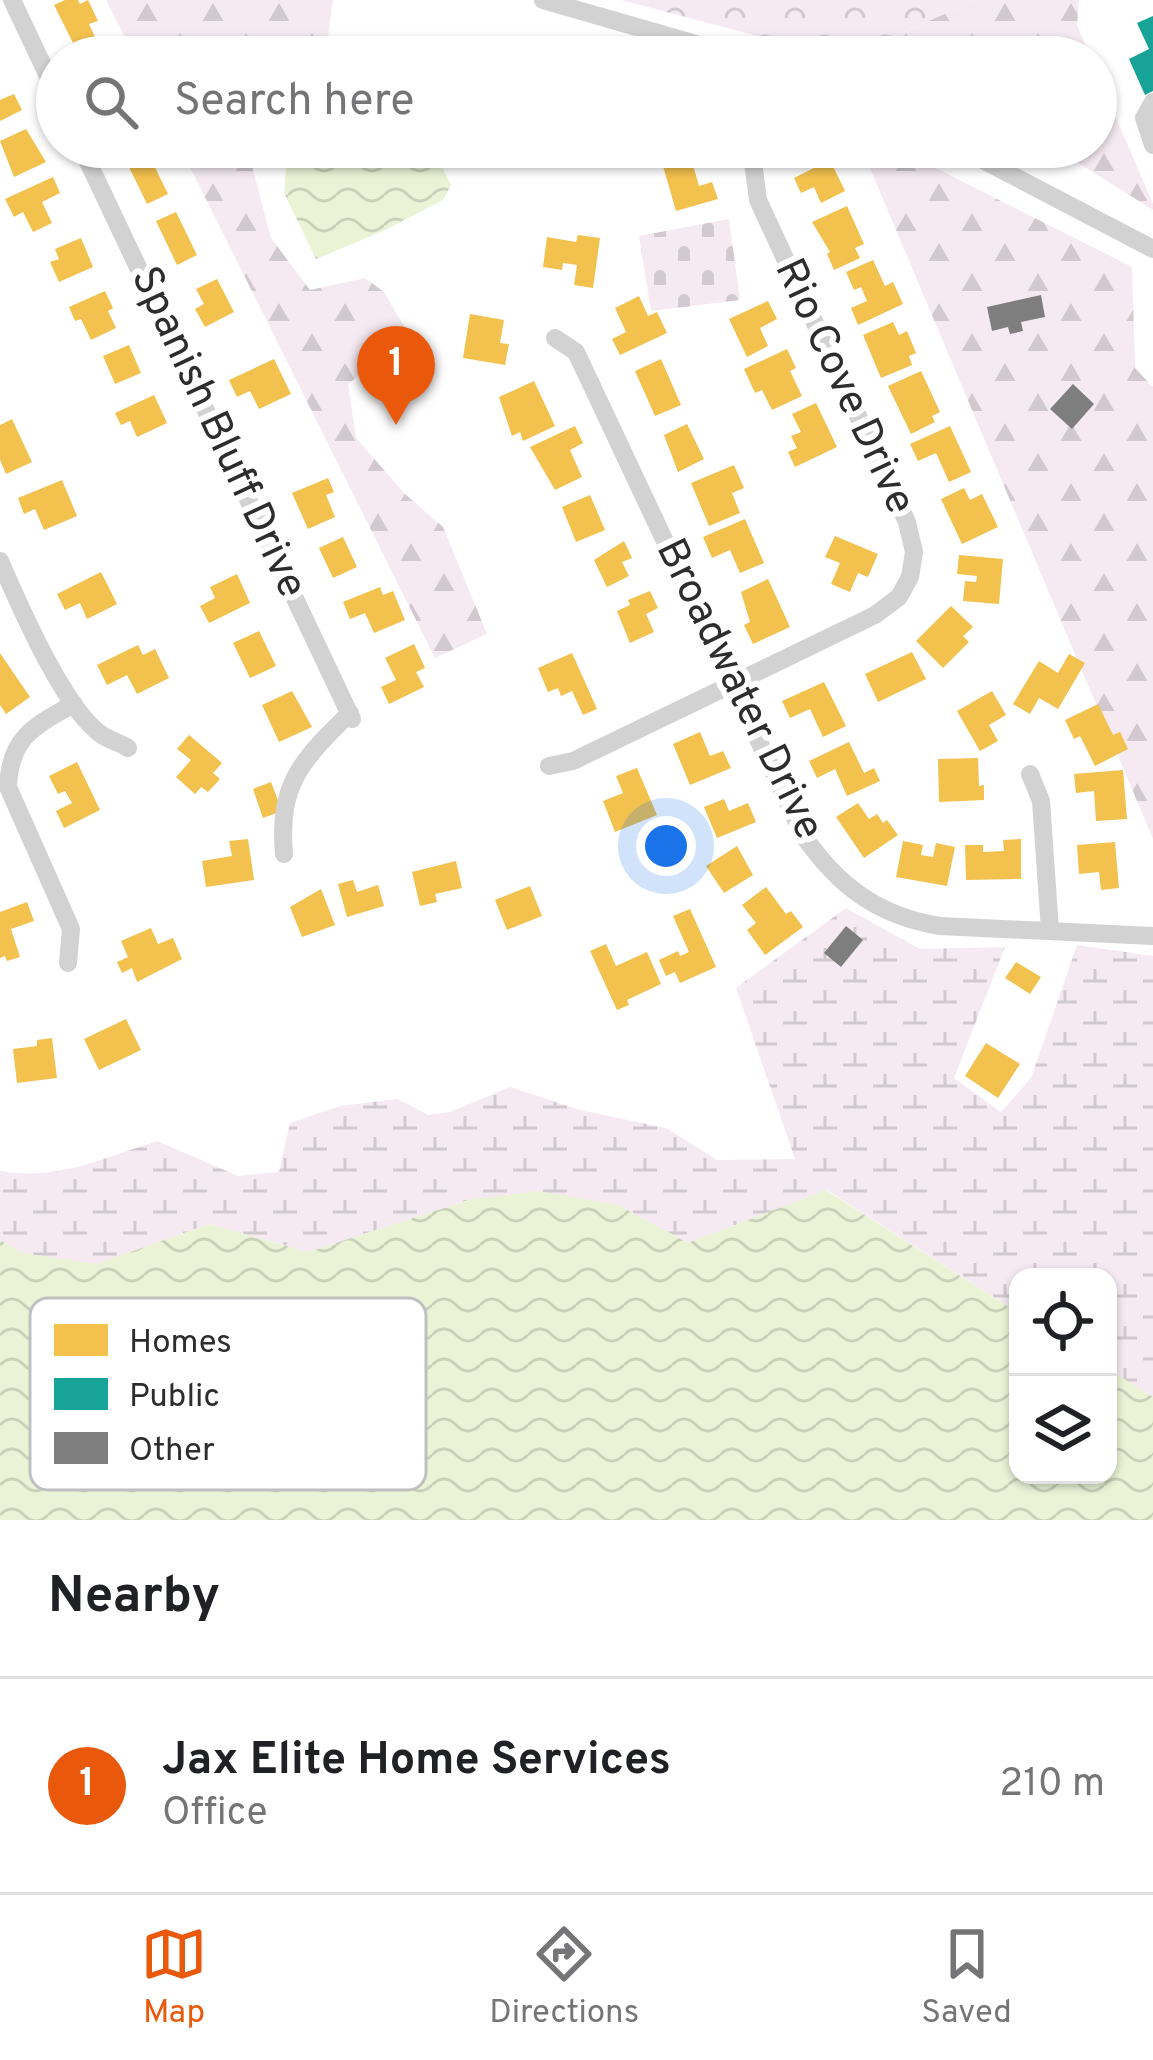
<!DOCTYPE html>
<html lang="en">
<head>
<meta charset="utf-8">
<style>
	:root { --surface:#fff; --page:#f2f2f2; --text:#202124; --muted:#757577; --line:#e0e0e0; --accent:#ea580c }
	body { margin:0; font-family:Overpass,sans-serif; background:var(--page); color:var(--text) }
	.controls { position:absolute; right:36px; bottom:36px; display:grid; overflow:hidden; border-radius:24px; box-shadow:0 3px 9px #0004 }
	.controls button { width:108px; height:108px; display:grid; place-items:center; padding:0; border:0; border-bottom:3px solid var(--line); background:var(--surface); color:var(--text); font:60px sans-serif }
	.you { position:absolute; left:666px; top:846px; width:42px; height:42px; margin:-30px; border:9px solid #fff; border-radius:50%; background:#1a73e8; box-shadow:0 0 0 18px #1a73e833 }
	.badge { display:grid; place-items:center; width:78px; height:78px; border-radius:50%; background:var(--accent); color:#fff; font-size:39px; font-weight:700 }
	.pin { position:absolute; translate:-50% -99px; filter:drop-shadow(0 3px 6px #0008) }
	.pin::after { content:''; position:absolute; top:63px; width:42px; height:36px; background:inherit; clip-path:polygon(0 0,100% 0,50% 100%) }
	.list { margin:0; padding:0; list-style:none }
	h2 { display:flex; justify-content:space-between; align-items:center; height:156px; margin:0; padding:0 48px; font-size:51px }
	h2 small { font-size:39px; font-weight:400; color:var(--muted) }
	.list li { display:grid; grid-template-columns:78px 1fr auto; gap:36px; align-items:center; box-sizing:border-box; height:216px; padding:0 48px; border-top:3px solid var(--line) }
	.list b { display:block; font-size:45px; white-space:nowrap }
	.list p { margin:0; font-size:39px; white-space:nowrap; color:var(--muted) }
	.list em { font-size:39px; font-style:normal; color:var(--muted) }
	.icon { flex:none; width:66px; height:66px; fill:none; stroke:currentColor; stroke-width:2; stroke-linecap:round; stroke-linejoin:round }
	.map { position:relative; flex:none; width:1153px; height:1520px; overflow:hidden }
	.search { position:absolute; background:var(--surface); box-shadow:0 3px 9px #0004; left:36px; right:36px; top:36px; height:132px; display:flex; align-items:center; gap:30px; box-sizing:border-box; padding:0 42px; border-radius:66px; color:var(--muted); font-size:45px }
	.sheet { height:372px; background:var(--surface) }
	nav { display:flex; justify-content:space-around; align-items:center; box-sizing:border-box; height:168px; border-top:3px solid var(--line); background:var(--surface); font-size:33px; color:var(--muted) }
	nav a { display:grid; justify-items:center; gap:6px }
	nav .on { color:var(--accent) }
	.map>svg:first-child { display:block }
</style>
</head>
<body>
<div class="map">
<svg width="1153" height="1520" viewBox="0 0 1153 1520">
	<defs>
		<pattern id="forest-firs" width="22" height="20" patternUnits="userSpaceOnUse" patternTransform="scale(3)"><rect width="22" height="20" fill="#f5eaf1"/><path d="M5 1l3.5 6h-7zM16 11l3.5 6h-7z" fill="#d2c9cf"/></pattern>
		<pattern id="wetland-marsh" width="20" height="14" patternUnits="userSpaceOnUse" patternTransform="scale(3)"><rect width="20" height="14" fill="#f5eaf1"/><path d="M1 5h8M5 5V1M11 12h8M15 12V8" fill="none" stroke="#d2c9cf"/></pattern>
		<pattern id="cemetery-stones" width="16" height="16" patternUnits="userSpaceOnUse" patternTransform="scale(3)"><rect width="16" height="16" fill="#f5eaf1"/><path d="M2 7V4a2 2 0 0 1 4 0v3zM10 15v-3a2 2 0 0 1 4 0v3z" fill="#d2c9cf"/></pattern>
		<pattern id="park-crowns" width="20" height="18" patternUnits="userSpaceOnUse" patternTransform="scale(3)"><rect width="20" height="18" fill="#f5eaf1"/><path d="M2 6a3 3 0 1 1 6 0M12 15a3 3 0 1 1 6 0" fill="none" stroke="#d2c9cf"/></pattern>
		<pattern id="water-waves" width="16" height="10" patternUnits="userSpaceOnUse" patternTransform="scale(3)"><rect width="16" height="10" fill="#eaf3d6"/><path d="M0 5q4-4 8 0t8 0" fill="none" stroke="#c9d1b8"/></pattern>
	</defs>
	<rect width="100%" height="100%" fill="#fff"/>
	<g fill="url(#forest-firs)">
		<path d="M 106,0 L 333,0 L 328,37 L 284,57 L 135,57 Z"/>
		<path d="M 976,0 L 1079,0 L 1077,25 L 1090,57 L 847,57 Z"/>
		<path d="M 1096,71 L 1153,204 L 1153,210 L 1053,147 L 1096,147 Z"/>
		<path d="M 180,147 L 247,147 L 271,238 L 310,290 L 365,278 L 384,292 L 409,335 L 348,384 L 356,438 L 405,494 L 443,527 L 487,634 L 435,658 Z"/>
		<path d="M 861,147 L 894,147 L 1132,267 L 1135,368 L 1153,387 L 1153,839 Z"/>
	</g>
	<path fill="url(#wetland-marsh)" d="M 846,908 L 920,949 L 1005,947 L 954,1078 L 1001,1112 L 1031,1078 L 1077,945 L 1153,956 L 1153,1397 L 1108,1369 L 1108,1277 L 1018,1277 L 1018,1313 L 827,1190 L 688,1243 L 618,1205 L 472,1199 L 308,1252 L 209,1224 L 97,1265 L 23,1253 L 0,1240 L 0,1171 C 57,1181 104,1158 157,1141 L 238,1176 L 279,1172 L 290,1123 L 340,1106 L 398,1099 L 428,1115 L 450,1112 L 510,1087 L 580,1110 L 666,1128 L 717,1160 L 795,1159 L 736,988 Z"/>
	<path fill="url(#cemetery-stones)" d="M 729,219 L 740,300 L 651,311 L 639,236 Z"/>
	<path fill="url(#park-crowns)" d="M 621,0 L 976,0 L 847,57 L 837,57 Z"/>
	<g fill="url(#water-waves)">
		<path d="M 288,147 L 432,147 L 451,185 L 443,200 L 383,231 L 316,259 L 284,193 Z"/>
		<path d="M 826,1190 L 1018,1313 L 1018,1475 L 1108,1475 L 1108,1369 L 1153,1397 L 1153,1520 L 0,1520 L 0,1240 L 23,1253 L 97,1264 L 209,1224 L 308,1252 L 472,1199 L 538,1191 L 618,1205 L 688,1243 Z"/>
	</g>
	<g fill="#f2c14e">
		<path d="M 65,0 L 78,0 L 80,4 L 88,0 L 98,21 L 89,24 L 97,41 L 77,51 L 54,5 Z"/>
		<path d="M 14,94 L 22,110 L 0,121 L 0,100 Z"/>
		<path d="M 26,129 L 46,162 L 14,177 L 0,141 Z"/>
		<path d="M 146,149 L 168,194 L 147,204 L 125,159 Z"/>
		<path d="M 691,158 L 699,186 L 712,182 L 718,199 L 676,211 L 663,166 Z"/>
		<path d="M 830,160 L 845,191 L 821,203 L 814,187 L 801,193 L 794,178 Z"/>
		<path d="M 53,177 L 60,193 L 42,202 L 52,223 L 33,232 L 23,212 L 14,217 L 5,199 Z"/>
		<path d="M 847,206 L 864,244 L 855,248 L 860,258 L 834,270 L 827,254 L 830,252 L 812,222 Z"/>
		<path d="M 176,212 L 197,255 L 177,265 L 156,221 Z"/>
		<path d="M 578,235 L 600,238 L 593,288 L 574,285 L 577,265 L 563,263 L 562,270 L 543,267 L 547,237 L 576,242 Z"/>
		<path d="M 81,238 L 93,267 L 59,282 L 50,262 L 59,259 L 55,249 Z"/>
		<path d="M 873,260 L 885,286 L 893,282 L 903,304 L 858,325 L 851,308 L 867,301 L 861,287 L 854,290 L 846,272 Z"/>
		<path d="M 217,279 L 234,312 L 205,327 L 195,309 L 204,304 L 196,289 Z"/>
		<path d="M 105,291 L 113,308 L 108,311 L 116,328 L 91,340 L 81,319 L 75,321 L 69,307 Z"/>
		<path d="M 639,296 L 648,316 L 657,312 L 667,333 L 620,355 L 612,339 L 626,332 L 615,308 Z"/>
		<path d="M 768,301 L 777,319 L 760,328 L 768,346 L 747,357 L 729,319 Z"/>
		<path d="M 470,314 L 504,320 L 500,343 L 509,344 L 505,365 L 463,358 Z"/>
		<path d="M 893,322 L 899,335 L 907,331 L 916,353 L 909,356 L 912,365 L 881,378 L 863,335 Z"/>
		<path d="M 129,345 L 141,373 L 115,384 L 103,356 Z"/>
		<path d="M 787,349 L 796,368 L 790,371 L 802,396 L 772,410 L 762,390 L 755,393 L 744,369 Z"/>
		<path d="M 274,359 L 291,394 L 259,409 L 250,391 L 237,397 L 229,380 Z"/>
		<path d="M 661,359 L 681,405 L 655,416 L 635,371 Z"/>
		<path d="M 921,371 L 940,412 L 932,416 L 935,422 L 911,434 L 888,386 Z"/>
		<path d="M 534,381 L 555,426 L 523,441 L 520,432 L 512,436 L 499,397 Z"/>
		<path d="M 154,395 L 167,423 L 137,437 L 130,421 L 121,425 L 115,413 Z"/>
		<path d="M 816,403 L 837,447 L 795,467 L 788,452 L 797,448 L 791,436 L 801,432 L 792,414 Z"/>
		<path d="M 12,419 L 32,462 L 6,474 L 0,460 L 0,425 Z"/>
		<path d="M 687,424 L 704,459 L 678,472 L 664,435 Z"/>
		<path d="M 575,426 L 583,443 L 570,450 L 582,477 L 555,490 L 530,447 Z"/>
		<path d="M 950,426 L 971,472 L 949,482 L 936,453 L 918,461 L 910,444 Z"/>
		<path d="M 734,465 L 744,488 L 732,493 L 740,513 L 709,526 L 691,483 Z"/>
		<path d="M 328,478 L 334,492 L 326,495 L 335,517 L 308,529 L 292,493 Z"/>
		<path d="M 62,480 L 77,516 L 44,530 L 35,509 L 24,514 L 18,498 Z"/>
		<path d="M 964,488 L 970,500 L 982,494 L 998,527 L 962,544 L 941,499 Z"/>
		<path d="M 590,495 L 605,530 L 576,542 L 562,507 Z"/>
		<path d="M 745,519 L 764,563 L 740,573 L 730,550 L 712,558 L 703,537 Z"/>
		<path d="M 835,536 L 878,554 L 868,577 L 858,573 L 850,592 L 831,584 L 840,563 L 825,557 Z"/>
		<path d="M 343,537 L 357,567 L 333,578 L 319,548 Z"/>
		<path d="M 624,541 L 632,558 L 622,562 L 629,576 L 607,587 L 594,560 Z"/>
		<path d="M 959,555 L 1003,559 L 999,604 L 963,601 L 965,581 L 976,582 L 977,576 L 957,574 Z"/>
		<path d="M 101,572 L 117,604 L 87,619 L 80,603 L 65,610 L 57,594 Z"/>
		<path d="M 237,574 L 250,603 L 209,623 L 200,606 L 215,598 L 210,587 Z"/>
		<path d="M 768,579 L 790,627 L 753,644 L 744,625 L 750,622 L 741,592 Z"/>
		<path d="M 380,587 L 383,595 L 393,591 L 405,620 L 374,633 L 365,613 L 350,619 L 343,602 Z"/>
		<path d="M 650,591 L 658,608 L 646,614 L 654,632 L 630,643 L 617,611 L 630,605 L 628,600 Z"/>
		<path d="M 951,606 L 973,627 L 963,636 L 969,642 L 943,668 L 916,641 Z"/>
		<path d="M 259,631 L 276,666 L 250,678 L 233,643 Z"/>
		<path d="M 414,644 L 425,668 L 416,672 L 424,687 L 389,704 L 381,687 L 396,680 L 385,658 Z"/>
		<path d="M 138,645 L 143,655 L 155,649 L 169,678 L 137,694 L 127,675 L 107,685 L 97,665 Z"/>
		<path d="M 912,652 L 926,679 L 878,702 L 865,674 Z"/>
		<path d="M 0,653 L 30,697 L 6,714 L 0,705 Z"/>
		<path d="M 572,653 L 597,709 L 583,715 L 572,691 L 561,696 L 558,688 L 548,692 L 538,668 Z"/>
		<path d="M 1069,654 L 1085,663 L 1058,709 L 1039,698 L 1030,714 L 1013,704 L 1039,661 L 1058,673 Z"/>
		<path d="M 824,682 L 846,726 L 823,737 L 810,709 L 790,718 L 782,701 Z"/>
		<path d="M 292,691 L 312,727 L 279,742 L 262,705 Z"/>
		<path d="M 992,691 L 1006,715 L 989,725 L 998,741 L 980,751 L 957,711 Z"/>
		<path d="M 1098,704 L 1113,735 L 1120,732 L 1128,749 L 1095,766 L 1080,736 L 1074,739 L 1065,720 Z"/>
		<path d="M 700,732 L 710,756 L 723,751 L 731,768 L 690,785 L 673,744 Z"/>
		<path d="M 189,735 L 222,763 L 213,773 L 220,779 L 208,792 L 201,787 L 195,794 L 176,777 L 191,760 L 177,749 Z"/>
		<path d="M 849,742 L 864,773 L 874,768 L 880,781 L 847,796 L 835,769 L 817,778 L 809,761 Z"/>
		<path d="M 978,758 L 979,786 L 984,785 L 984,800 L 939,802 L 938,759 Z"/>
		<path d="M 77,762 L 100,810 L 64,828 L 56,811 L 72,803 L 65,791 L 58,794 L 49,776 Z"/>
		<path d="M 637,768 L 657,815 L 615,832 L 603,801 L 623,793 L 616,776 Z"/>
		<path d="M 1123,770 L 1127,819 L 1096,821 L 1094,791 L 1076,793 L 1074,774 Z"/>
		<path d="M 271,782 L 282,811 L 263,818 L 253,789 Z"/>
		<path d="M 724,799 L 729,811 L 748,803 L 756,822 L 717,838 L 704,807 Z"/>
		<path d="M 858,803 L 869,819 L 877,814 L 883,823 L 887,820 L 898,835 L 864,858 L 836,817 Z"/>
		<path d="M 248,839 L 254,880 L 206,887 L 202,861 L 232,856 L 229,841 Z"/>
		<path d="M 1021,839 L 1021,879 L 966,880 L 965,845 L 983,845 L 983,852 L 1004,851 L 1003,840 Z"/>
		<path d="M 903,841 L 923,845 L 921,855 L 933,857 L 936,843 L 955,847 L 947,886 L 896,877 Z"/>
		<path d="M 1115,842 L 1119,888 L 1101,890 L 1099,872 L 1079,874 L 1077,845 Z"/>
		<path d="M 737,846 L 753,875 L 724,893 L 706,866 Z"/>
		<path d="M 456,861 L 462,888 L 435,894 L 437,902 L 420,906 L 412,872 Z"/>
		<path d="M 353,880 L 357,892 L 378,885 L 384,906 L 347,917 L 338,884 Z"/>
		<path d="M 530,886 L 542,916 L 507,930 L 495,900 Z"/>
		<path d="M 766,887 L 786,914 L 791,911 L 803,927 L 765,955 L 747,930 L 756,923 L 742,905 Z"/>
		<path d="M 321,889 L 335,925 L 302,937 L 290,907 Z"/>
		<path d="M 27,902 L 34,921 L 11,929 L 20,957 L 7,961 L 5,956 L 0,958 L 0,912 Z"/>
		<path d="M 690,909 L 716,967 L 680,983 L 675,972 L 666,976 L 659,960 L 678,951 L 680,956 L 689,952 L 673,916 Z"/>
		<path d="M 151,928 L 158,944 L 173,938 L 182,959 L 137,982 L 132,968 L 122,973 L 117,962 L 128,957 L 121,941 Z"/>
		<path d="M 606,944 L 616,966 L 647,952 L 661,984 L 627,1000 L 629,1005 L 617,1010 L 590,951 Z"/>
		<path d="M 1016,962 L 1041,977 L 1030,994 L 1005,978 Z"/>
		<path d="M 126,1019 L 141,1050 L 99,1070 L 84,1039 Z"/>
		<path d="M 52,1038 L 57,1078 L 17,1083 L 13,1049 L 37,1046 L 37,1040 Z"/>
		<path d="M 986,1043 L 1020,1064 L 998,1098 L 965,1076 Z"/>
	</g>
	<path fill="#17a398" d="M 1153,16 L 1153,91 L 1145,95 L 1129,59 L 1149,49 L 1137,23 Z"/>
	<g fill="#7e7e7e">
		<path d="M 580,147 L 635,147 L 590,168 Z"/>
		<path d="M 1041,295 L 1045,317 L 1021,322 L 1023,331 L 1010,334 L 1008,327 L 992,331 L 987,307 Z"/>
		<path d="M 1073,384 L 1094,404 L 1072,429 L 1050,409 Z"/>
		<path d="M 846,926 L 863,940 L 841,967 L 824,953 Z"/>
	</g>
	<g fill="none" stroke-linecap="round" stroke-linejoin="round">
		<g stroke="#d2d2d2" stroke-width="18">
			<path d="M 12,0 L 57,95"/>
			<path d="M 543,0 L 741,57"/>
			<path d="M 1153,102 L 1144,118 L 1153,145"/>
			<path d="M 81,147 L 352,719"/>
			<path d="M 958,147 L 1153,249"/>
			<path d="M 555,338 L 576,352 L 803,835 C 838,886 878,916 940,926 L 1153,936"/>
			<path d="M 0,561 C 19,604 64,710 102,735 C 110,740 120,743 128,748"/>
			<path d="M 549,766 L 573,761 L 875,615 L 899,597 L 910,577 L 914,552 L 907,522 L 758,200 L 751,147"/>
			<path d="M 1030,774 L 1041,801 L 1050,930"/>
			<path d="M 284,854 C 278,783 302,760 350,713"/>
			<path d="M 68,963 L 71,929 L 8,787 C 10,737 34,726 74,704"/>
		</g>
	</g>
	<g text-anchor="middle" dominant-baseline="central" stroke-width="12" stroke-linejoin="round" paint-order="stroke">
		<g font-size="42" fill="#2d2d2d" stroke="#fff">
			<text transform="translate(843 387) rotate(65)">Rio Cove Drive</text>
			<text transform="translate(217 433) rotate(65)">Spanish Bluff Drive</text>
			<text transform="translate(738 690) rotate(64)">Broadwater Drive</text>
		</g>
	</g>
	<rect x="30" y="1298" width="396" height="192" rx="18" fill="#fff" stroke="#c0c0c0" stroke-width="3"/>
	<rect x="54" y="1324" width="54" height="32" fill="#f2c14e"/>
	<rect x="54" y="1378" width="54" height="32" fill="#17a398"/>
	<rect x="54" y="1432" width="54" height="32" fill="#7e7e7e"/>
	<g font-size="33" fill="#2d2d2d">
		<text x="129" y="1352">Homes</text>
		<text x="129" y="1406">Public</text>
		<text x="129" y="1460">Other</text>
	</g>
</svg>
<div class="controls">
<button><svg class="icon" aria-label="locate" viewBox="0 0 24 24"><circle cx="12" cy="12" r="6"/><path d="M12 2v4M12 18v4M2 12h4M18 12h4"/></svg></button>
<button><svg class="icon" aria-label="layers" viewBox="0 0 24 24"><path d="M12 4l9 5-9 5-9-5zM3 14l9 5 9-5"/></svg></button>
</div>
<div class="you"></div>
<div class="pin badge" style="left:396px;top:425px">1</div>
<div class="search"><svg class="icon" aria-label="search" viewBox="0 0 24 24"><circle cx="10" cy="10" r="6"/><path d="M15 15l6 6"/></svg>Search here</div>
</div>
<section class="sheet">
<h2>Nearby<small></small></h2>
<ul class="list">
<li><span class="badge">1</span><div><b>Jax Elite Home Services</b><p>Office</p></div><em>210 m</em></li>
</ul>
</section>
<nav>
<a class="on"><svg class="icon" aria-label="map" viewBox="0 0 24 24"><path d="M3 6l6-2 6 2 6-2v14l-6 2-6-2-6 2zM9 4v14M15 6v14"/></svg>Map</a>
<a><svg class="icon" aria-label="directions" viewBox="0 0 24 24"><path d="M12 3l9 9-9 9-9-9zM9 14v-3h6M13 9l2 2-2 2"/></svg>Directions</a>
<a><svg class="icon" aria-label="saved" viewBox="0 0 24 24"><path d="M7 4h10v16l-5-4-5 4z"/></svg>Saved</a>
</nav>
</body>
</html>
